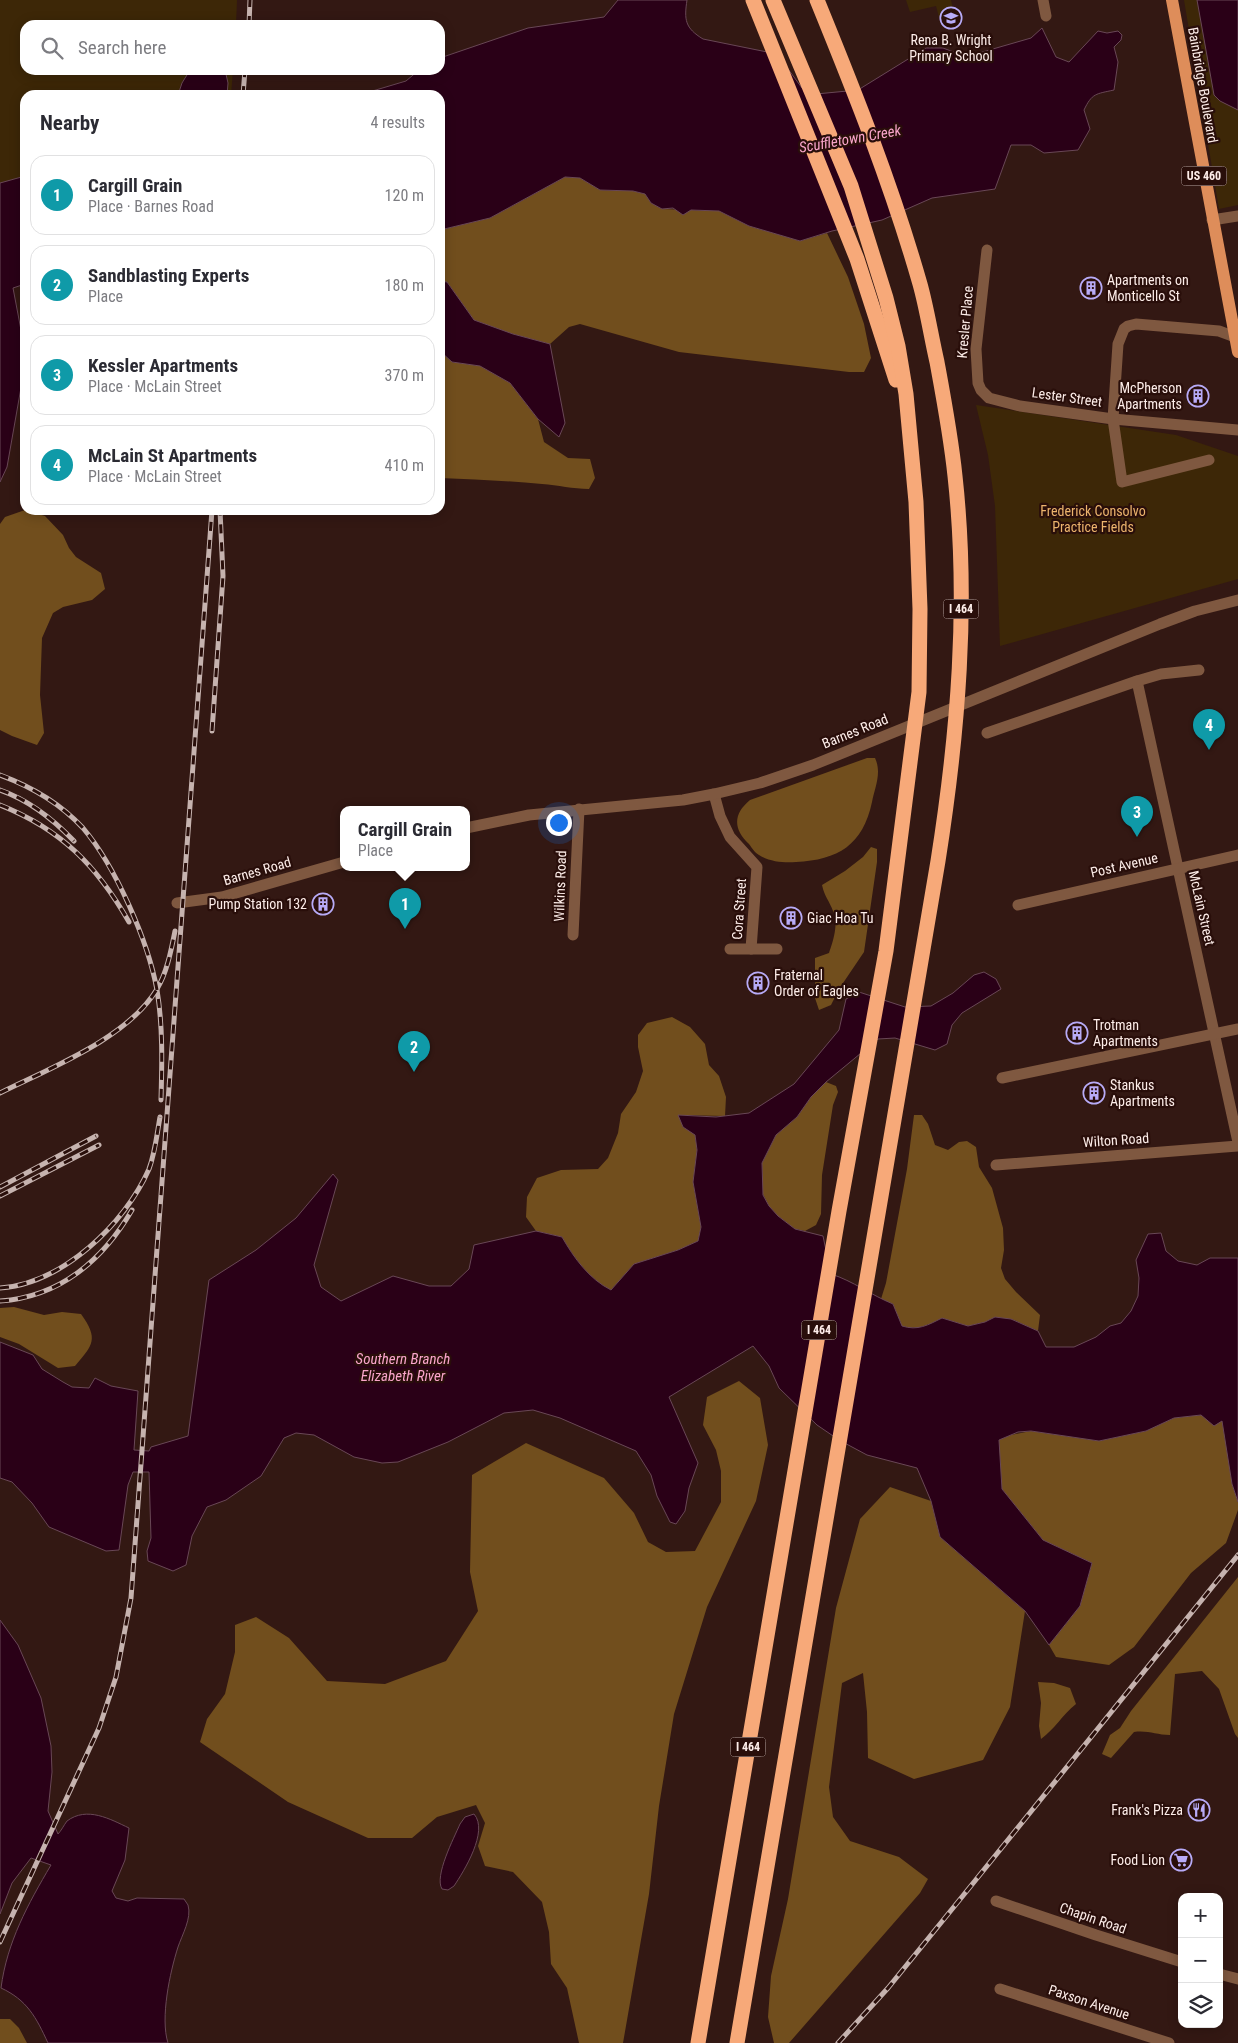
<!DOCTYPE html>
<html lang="en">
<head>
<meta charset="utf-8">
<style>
	:root { --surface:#fff; --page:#f2f2f3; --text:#2b2b33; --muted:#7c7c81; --line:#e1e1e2; --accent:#7c3aed }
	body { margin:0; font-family:"Roboto Condensed",sans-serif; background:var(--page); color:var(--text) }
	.controls { position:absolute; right:15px; bottom:15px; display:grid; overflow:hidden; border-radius:10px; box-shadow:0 2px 12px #0003 }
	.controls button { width:45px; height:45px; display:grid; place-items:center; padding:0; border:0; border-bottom:1px solid var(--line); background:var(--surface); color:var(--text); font:25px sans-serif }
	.you { position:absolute; left:558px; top:822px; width:18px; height:18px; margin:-12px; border:4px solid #fff; border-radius:50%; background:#1a73e8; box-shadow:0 0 0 8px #1a73e833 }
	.badge { display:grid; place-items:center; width:32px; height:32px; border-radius:50%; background:var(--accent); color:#fff; font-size:16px; font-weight:700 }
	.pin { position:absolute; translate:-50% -41px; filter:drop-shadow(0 1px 2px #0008) }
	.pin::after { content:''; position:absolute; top:26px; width:18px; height:15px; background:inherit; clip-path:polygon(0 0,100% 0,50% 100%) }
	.popup { position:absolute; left:340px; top:806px; width:130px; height:65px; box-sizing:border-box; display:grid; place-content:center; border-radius:10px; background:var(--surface); filter:drop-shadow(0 1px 4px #0005); font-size:16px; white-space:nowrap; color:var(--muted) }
	.popup b { font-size:19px; color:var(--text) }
	.popup::after { content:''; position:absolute; left:50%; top:100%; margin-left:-10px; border:10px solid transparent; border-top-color:var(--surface) }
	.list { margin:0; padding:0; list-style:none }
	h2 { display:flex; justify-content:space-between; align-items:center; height:65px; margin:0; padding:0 20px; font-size:21px }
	h2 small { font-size:16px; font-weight:400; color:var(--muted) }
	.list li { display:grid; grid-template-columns:32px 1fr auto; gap:15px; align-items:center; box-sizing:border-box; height:80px; margin:0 10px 10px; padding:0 10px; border:1px solid var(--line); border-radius:15px }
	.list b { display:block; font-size:19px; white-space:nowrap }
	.list p { margin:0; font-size:16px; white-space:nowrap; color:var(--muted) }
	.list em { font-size:16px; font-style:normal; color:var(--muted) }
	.icon { flex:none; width:28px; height:28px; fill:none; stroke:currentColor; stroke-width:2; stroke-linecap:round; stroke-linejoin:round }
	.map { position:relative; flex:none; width:1238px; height:2043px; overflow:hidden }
	.search { position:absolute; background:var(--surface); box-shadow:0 2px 12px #0003; left:20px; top:20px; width:425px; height:55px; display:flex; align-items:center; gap:12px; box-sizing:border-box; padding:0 18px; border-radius:15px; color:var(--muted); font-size:19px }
	.panel { position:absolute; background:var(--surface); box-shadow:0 2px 12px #0003; left:20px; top:90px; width:425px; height:425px; border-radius:15px }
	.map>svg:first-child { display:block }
</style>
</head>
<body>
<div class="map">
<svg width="1238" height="2043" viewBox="0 0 1238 2043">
	<rect width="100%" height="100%" fill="#331813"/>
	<g fill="#3d2707">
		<path d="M 0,0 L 237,0 L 236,25 L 25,25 L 25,70 L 233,70 L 231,95 L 25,95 L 25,182 L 0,188 Z"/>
		<path d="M 906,0 L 951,0 L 954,14 L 939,17 L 936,6 L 910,12 Z"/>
		<path d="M 1184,0 L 1238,0 L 1238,205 L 1219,209 Z"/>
		<path d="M 976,405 L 1176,435 L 1238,456 L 1238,579 L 1000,646 L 995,506 L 988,455 Z"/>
	</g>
	<g fill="#714e1d">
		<path d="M 565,177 L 580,178 L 600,190 L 633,191 L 645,194 L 651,203 L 662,209 L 719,211 L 749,226 L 800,241 L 827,233 L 848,277 L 864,324 L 871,358 L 864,372 L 849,372 L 679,352 L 580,324 L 569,327 L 550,344 L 513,334 L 474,320 L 447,282 L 440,281 L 440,230 L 490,218 Z"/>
		<path d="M 440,351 L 452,362 L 480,366 L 510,383 L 538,419 L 544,442 L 568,458 L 590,459 L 595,478 L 589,489 C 573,489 558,485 542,484 C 508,481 474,479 440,478 Z"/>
		<path d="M 25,510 L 45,516 L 63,535 L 69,548 L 76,557 L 101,573 L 105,589 L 92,600 L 63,607 L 53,613 L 42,638 L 40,695 L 44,733 L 37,745 L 12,736 L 0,730 L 0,524 L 5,517 Z"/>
		<path d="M 867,758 L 875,758 C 882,773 875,787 872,802 C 863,845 838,860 796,862 C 785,863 770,862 759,855 C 755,853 752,848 749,844 C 733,829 733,814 750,800 Z"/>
		<path d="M 871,847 L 877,849 L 877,862 L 864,952 L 839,989 L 831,1005 L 819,1010 L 815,998 L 815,958 L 829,953 C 833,942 839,923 833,911 C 829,900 825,898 822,885 L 845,871 L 863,857 Z"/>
		<path d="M 672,1017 L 690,1027 L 705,1044 L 709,1065 L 719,1076 L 726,1097 L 725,1116 L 679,1115 L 683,1127 L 695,1134 L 697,1150 L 693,1182 L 701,1227 L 698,1241 L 678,1250 L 634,1264 L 611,1290 C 589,1279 574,1258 562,1237 L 536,1231 L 526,1217 L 527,1197 L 537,1178 L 561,1170 L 598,1169 L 608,1158 L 618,1133 L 621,1114 L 636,1092 L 643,1071 L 638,1047 L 638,1035 L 647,1023 Z"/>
		<path d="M 826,1082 L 836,1086 L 838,1092 L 833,1105 L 822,1175 L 821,1214 L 816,1225 L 805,1231 L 795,1229 L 778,1216 L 769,1206 L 763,1194 L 762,1163 L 776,1135 L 797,1117 L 811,1097 Z"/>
		<path d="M 914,1115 L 922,1115 L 928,1124 L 935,1145 L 948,1150 L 959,1142 L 967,1141 L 976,1147 L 979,1167 L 992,1188 L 1003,1228 L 1004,1250 L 1001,1268 L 1005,1279 L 1016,1292 L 1040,1315 L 1038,1331 L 1014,1320 L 995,1317 L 985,1322 L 968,1326 L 942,1318 C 928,1325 918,1331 902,1326 L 893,1304 L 881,1299 L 886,1283 L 907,1169 Z"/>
		<path d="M 14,1307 L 44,1315 L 62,1312 L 81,1314 C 99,1339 93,1345 75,1366 L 58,1368 L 19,1344 L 0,1337 L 0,1308 Z"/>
		<path d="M 739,1381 L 760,1398 L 768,1445 L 756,1501 L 707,1607 L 674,1714 L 659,1806 L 649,1894 L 623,2043 L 579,2043 L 567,1988 L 551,1964 L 549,1932 L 542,1902 L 513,1872 L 485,1866 L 478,1846 L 485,1823 L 476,1805 L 437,1817 L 412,1838 L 368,1838 L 288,1802 L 200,1742 L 207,1719 L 225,1694 L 235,1652 L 235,1625 L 256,1617 L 289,1638 L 327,1681 L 385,1684 L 446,1661 L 478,1611 L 470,1572 L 472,1475 L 526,1443 L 604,1478 L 634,1513 L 648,1542 L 666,1552 L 695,1551 L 721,1502 L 721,1471 L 716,1450 L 703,1425 L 707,1397 Z"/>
		<path d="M 1201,1415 L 1223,1418 L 1232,1484 L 1238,1502 L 1238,1510 L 1226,1543 L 1191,1573 L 1134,1647 L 1109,1665 L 1056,1657 L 1049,1645 L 1080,1606 L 1092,1563 L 1043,1540 L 1002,1489 L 998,1440 L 1011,1435 L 1031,1431 L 1099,1441 L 1146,1431 L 1174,1418 Z"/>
		<path d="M 890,1487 L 931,1501 L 940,1537 L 1025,1611 L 1010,1707 L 983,1760 L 914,1779 L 868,1758 L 867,1712 L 863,1673 L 842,1683 L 829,1787 L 833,1817 L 850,1841 L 899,1857 L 928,1879 L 920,1893 L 789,2043 L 774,2043 L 768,2017 L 771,1976 L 788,1899 L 836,1608 L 860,1519 Z"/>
		<path d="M 1238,1577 L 1238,1738 L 1235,1734 L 1219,1689 L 1202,1671 L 1175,1674 L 1170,1735 C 1156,1735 1148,1730 1134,1732 L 1111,1758 L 1102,1754 L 1110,1735 L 1120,1728 L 1131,1711 Z"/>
		<path d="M 1038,1682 L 1054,1683 L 1070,1688 L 1076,1704 C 1062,1715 1055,1729 1041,1739 L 1039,1726 L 1041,1703 Z"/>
		<path d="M 0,2019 L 10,2019 L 19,2028 L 27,2043 L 0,2043 Z"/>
	</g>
	<g fill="#2a0017" stroke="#694756">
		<path d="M 618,0 L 687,0 C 684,20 685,28 703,39 L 777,54 L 802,88 L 816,94 L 858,90 L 926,48 L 943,48 L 959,54 L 979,53 L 1031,38 L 1042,28 L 1056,57 L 1069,62 L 1098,31 L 1107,33 L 1118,31 L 1122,35 L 1121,40 L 1114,47 L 1118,62 L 1114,90 C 1096,94 1092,93 1084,110 L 1090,129 L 1078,150 L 1044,153 L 1031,145 L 1011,145 L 995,189 L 932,198 L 882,220 L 832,231 L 800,241 L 749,226 L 719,211 L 691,210 L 683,215 L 673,208 L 662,209 L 651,203 L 645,194 L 633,191 L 600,190 L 580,178 L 565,177 L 490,218 L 440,230 L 440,95 L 359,95 L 406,81 L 419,70 L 440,70 L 440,58 L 528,28 L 604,17 Z"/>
		<path d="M 1197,0 L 1238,0 L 1238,110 L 1220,101 L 1214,95 Z"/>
		<path d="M 190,70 L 225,70 L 228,83 L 227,95 L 178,95 L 182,83 Z"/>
		<path d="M 25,176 L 25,284 L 13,288 L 25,351 L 25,365 L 7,467 L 0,482 L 0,183 Z"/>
		<path d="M 440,281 L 447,282 L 474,320 L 513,334 L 550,344 L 565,423 L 559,437 L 538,419 L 510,383 L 480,366 L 452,362 L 440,351 Z"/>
		<path d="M 984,972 L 996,979 L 1001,989 L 962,1013 L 952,1025 L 947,1044 L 935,1050 L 895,1038 L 878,1039 L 826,1082 L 811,1097 L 797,1117 L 776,1135 L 762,1163 L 763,1195 L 769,1206 L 778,1216 L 795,1229 L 823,1236 L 831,1274 C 853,1281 871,1295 893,1304 L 902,1326 C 918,1331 928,1325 942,1318 L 968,1326 L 985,1322 L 995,1317 L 1011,1319 L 1038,1331 L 1046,1347 L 1074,1347 L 1096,1337 L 1110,1326 L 1121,1323 L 1131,1311 L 1138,1296 L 1139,1278 L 1136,1260 L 1148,1234 L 1161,1233 L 1166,1251 L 1178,1261 L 1197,1265 L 1210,1258 L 1238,1258 L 1238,1502 L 1232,1484 L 1222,1421 L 1214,1426 L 1201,1415 L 1174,1418 L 1146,1431 L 1099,1441 L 1031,1431 L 1018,1432 L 999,1440 L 1002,1489 L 1043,1540 L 1092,1563 L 1080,1606 L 1049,1645 L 1025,1611 L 940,1537 L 931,1501 L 917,1468 L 867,1455 L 839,1440 L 817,1425 L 779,1388 L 769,1366 L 753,1346 L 669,1397 L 698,1463 L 689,1488 L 685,1511 L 676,1524 L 670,1522 L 657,1496 L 651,1475 L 636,1451 L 560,1418 L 533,1410 L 504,1413 L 448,1442 L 398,1462 L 382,1463 L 354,1457 L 314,1435 L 296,1433 L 284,1438 L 261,1476 L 226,1500 L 207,1507 L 192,1536 L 186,1565 L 173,1571 L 148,1561 L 147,1551 L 151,1538 L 149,1472 L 133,1472 L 128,1485 L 119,1550 L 106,1551 L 49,1527 L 32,1503 L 12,1482 L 0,1478 L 0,1342 L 33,1355 L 42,1369 L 63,1382 L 72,1387 L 89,1388 L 95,1378 L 111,1386 L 138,1391 L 134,1450 L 149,1451 L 151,1447 L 188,1436 L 209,1280 L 256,1250 L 296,1218 L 333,1174 L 338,1180 L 314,1265 L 321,1287 L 341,1301 L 393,1276 L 429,1286 L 451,1286 L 469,1269 L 474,1245 L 536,1231 L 562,1237 C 574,1258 589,1279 611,1290 L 634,1264 L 678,1250 L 698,1241 L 701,1227 L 693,1182 L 697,1150 L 695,1135 L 683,1127 L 678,1115 L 716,1117 L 749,1113 L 794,1084 L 839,1030 L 846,999 L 859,992 L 905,1007 L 931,1006 L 953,993 L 974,975 Z"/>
		<path d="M 0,1620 L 18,1645 L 41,1698 L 51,1746 L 52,1772 L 48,1811 L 58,1834 C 61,1831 64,1825 67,1821 C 87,1806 110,1819 129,1828 L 125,1860 L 112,1891 L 116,1898 L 128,1901 L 137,1898 L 184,1899 C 185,1901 187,1903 188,1905 C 192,1918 182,1935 178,1947 C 170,1972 160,2018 168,2043 L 48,2043 C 36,2017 27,2000 1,1988 C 7,1942 28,1904 51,1865 L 31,1858 L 12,1883 L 0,1914 Z"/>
		<path d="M 474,1814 C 489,1831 464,1871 454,1886 L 448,1890 L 442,1889 C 434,1876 454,1838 460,1824 L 465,1817 Z"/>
	</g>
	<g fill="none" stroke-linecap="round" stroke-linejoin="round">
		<g stroke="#7f5840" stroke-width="11">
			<path d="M 1043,0 L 1046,16"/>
			<path d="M 1212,220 L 1238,216"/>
			<path d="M 987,250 L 976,349 L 978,383 L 981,390 L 989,398 L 1020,406 L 1113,419 L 1238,430"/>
			<path d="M 1209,460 L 1122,482 L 1113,419 L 1118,344 L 1124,329 L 1128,326 L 1136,324 L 1219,331 L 1238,338"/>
			<path d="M 1137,681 L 1238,1142"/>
			<path d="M 987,733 L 1137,681 L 1161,674 L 1199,670"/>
			<path d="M 714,794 L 720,816 L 730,837 L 757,867 L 751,949"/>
			<path d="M 466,828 L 529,815 L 683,800 L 714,794 L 760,783 L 813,765 L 1160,624 L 1195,611 L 1238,600"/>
			<path d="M 177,903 L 222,897 L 344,862"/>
			<path d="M 1018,905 L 1238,855"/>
			<path d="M 573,935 L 579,809"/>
			<path d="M 730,949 L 777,949"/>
			<path d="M 1002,1078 L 1238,1029"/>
			<path d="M 996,1165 L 1238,1146"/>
			<path d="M 996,1901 L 1096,1935 L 1182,1962"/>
			<path d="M 1219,1974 L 1238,1979"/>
			<path d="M 1000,1989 L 1169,2043"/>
		</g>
		<path stroke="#de8d5a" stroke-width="12" d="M 1172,0 L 1238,352"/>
		<g stroke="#f7a979" stroke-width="15">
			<path d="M 753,0 L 857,259 L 896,380"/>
			<path d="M 698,2043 L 839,1211 L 886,951 L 919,692 L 920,609 L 916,502 L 906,394 L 898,346 L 886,298 L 851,186 L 773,0"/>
			<path d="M 737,2043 L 938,861 C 958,734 969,604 955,476 C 951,437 944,400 937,362 C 931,336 927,309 920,284 C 892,186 855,93 817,0"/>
		</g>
		<g stroke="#c6b3af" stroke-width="5">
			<g id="rail">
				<path d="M 249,25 L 250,0"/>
				<path d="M 243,95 L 245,70"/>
				<path d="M 212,731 L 223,576 L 220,510"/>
				<path d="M 0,775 C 30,786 61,804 83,828 C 116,867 148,941 157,990 C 163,1026 162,1064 161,1100"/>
				<path d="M 0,790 C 29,800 53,819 74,841"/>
				<path d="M 0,805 C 61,829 97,866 129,922"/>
				<path d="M 0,1093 C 50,1068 128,1038 157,989 C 167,972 171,951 175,931"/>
				<path d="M 0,1187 L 96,1136"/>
				<path d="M 0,1196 L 99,1145"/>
				<path d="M 0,1288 C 62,1284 125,1224 149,1169 C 155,1153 157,1134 160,1117"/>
				<path d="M 0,1301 C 60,1297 103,1260 132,1210"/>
				<path d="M 0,1942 L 99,1728 L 116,1677 L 131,1598 L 212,510"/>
				<path d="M 838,2043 L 888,1988 L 970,1887 L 1238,1555"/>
			</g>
		</g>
		<use href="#rail" stroke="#290e0a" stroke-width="3" stroke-dasharray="9" stroke-linecap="butt"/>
	</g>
	<defs>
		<g id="school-ring" transform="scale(1.125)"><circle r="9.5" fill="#290e0a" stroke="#b8abf7" stroke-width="1.5"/><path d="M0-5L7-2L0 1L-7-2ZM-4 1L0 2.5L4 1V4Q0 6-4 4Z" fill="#b8abf7"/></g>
		<g id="building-ring" transform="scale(1.125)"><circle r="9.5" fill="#290e0a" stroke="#b8abf7" stroke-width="1.5"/><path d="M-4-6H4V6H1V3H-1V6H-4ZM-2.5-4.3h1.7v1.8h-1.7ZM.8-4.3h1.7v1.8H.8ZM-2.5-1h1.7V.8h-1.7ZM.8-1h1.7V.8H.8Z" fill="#b8abf7"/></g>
		<g id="restaurant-ring" transform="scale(1.125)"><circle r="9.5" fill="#290e0a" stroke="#b8abf7" stroke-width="1.5"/><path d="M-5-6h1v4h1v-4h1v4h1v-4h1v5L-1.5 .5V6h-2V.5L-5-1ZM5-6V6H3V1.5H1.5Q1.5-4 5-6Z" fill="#b8abf7"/></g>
		<g id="supermarket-ring" transform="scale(1.125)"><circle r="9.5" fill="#290e0a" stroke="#b8abf7" stroke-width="1.5"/><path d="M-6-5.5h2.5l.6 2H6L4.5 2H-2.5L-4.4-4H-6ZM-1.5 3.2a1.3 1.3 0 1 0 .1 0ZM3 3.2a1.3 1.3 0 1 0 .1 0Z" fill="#b8abf7"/></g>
	</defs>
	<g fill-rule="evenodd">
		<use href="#school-ring" x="951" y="18"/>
		<use href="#building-ring" x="1091" y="288"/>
		<use href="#building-ring" x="1198" y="396"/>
		<use href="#building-ring" x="323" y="904"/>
		<use href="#building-ring" x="791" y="918"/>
		<use href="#building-ring" x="758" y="983"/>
		<use href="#building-ring" x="1077" y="1033"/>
		<use href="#building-ring" x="1094" y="1093"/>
		<use href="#restaurant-ring" x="1199" y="1810"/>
		<use href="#supermarket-ring" x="1181" y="1860"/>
	</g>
	<g text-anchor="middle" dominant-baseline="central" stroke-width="4.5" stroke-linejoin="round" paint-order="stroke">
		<g fill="#290e0a" stroke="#bdaaa6" stroke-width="1">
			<rect x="1181.5" y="166.5" width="45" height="19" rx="4"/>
			<rect x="943.5" y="599.5" width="35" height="19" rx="4"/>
			<rect x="801.5" y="1320.5" width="35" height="19" rx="4"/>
			<rect x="730.5" y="1737.5" width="35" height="19" rx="4"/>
		</g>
		<g font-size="12" font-weight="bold" fill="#fdede9">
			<text x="1204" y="176">US 460</text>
			<text x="961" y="609">I 464</text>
			<text x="819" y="1330">I 464</text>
			<text x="748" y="1747">I 464</text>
		</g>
		<g font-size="14" fill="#fdede9" stroke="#290e0a" text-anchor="start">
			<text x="951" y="40" text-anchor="middle">Rena B. Wright<tspan x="951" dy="16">Primary School</tspan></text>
			<text x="1107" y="280">Apartments on<tspan x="1107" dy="16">Monticello St</tspan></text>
			<text x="1182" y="388" text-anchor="end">McPherson<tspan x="1182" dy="16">Apartments</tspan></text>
			<text x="307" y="904" text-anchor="end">Pump Station 132</text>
			<text x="807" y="918">Giac Hoa Tu</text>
			<text x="774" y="975">Fraternal<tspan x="774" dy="16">Order of Eagles</tspan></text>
			<text x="1093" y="1025">Trotman<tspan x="1093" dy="16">Apartments</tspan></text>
			<text x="1110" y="1085">Stankus<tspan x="1110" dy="16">Apartments</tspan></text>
			<text x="1183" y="1810" text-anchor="end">Frank's Pizza</text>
			<text x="1165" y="1860" text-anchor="end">Food Lion</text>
		</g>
		<g font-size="14" fill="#fdede9" stroke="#290e0a">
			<text transform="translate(1203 85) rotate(80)">Bainbridge Boulevard</text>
			<text transform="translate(965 322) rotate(-85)">Kresler Place</text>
			<text transform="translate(1067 397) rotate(8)">Lester Street</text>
			<text transform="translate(855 731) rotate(-22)">Barnes Road</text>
			<text transform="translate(1124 865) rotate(-13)">Post Avenue</text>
			<text transform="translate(257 871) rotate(-16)">Barnes Road</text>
			<text transform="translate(560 886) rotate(-88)">Wilkins Road</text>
			<text transform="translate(1202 908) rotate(77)">McLain Street</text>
			<text transform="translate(739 909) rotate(-86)">Cora Street</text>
			<text transform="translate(1116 1140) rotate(-4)">Wilton Road</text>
			<text transform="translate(1093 1918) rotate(19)">Chapin Road</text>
			<text transform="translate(1089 2002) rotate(18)">Paxson Avenue</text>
		</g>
		<g font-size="14" fill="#ecb46d" stroke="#290e0a">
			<text x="1093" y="511">Frederick Consolvo<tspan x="1093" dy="16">Practice Fields</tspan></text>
		</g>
		<g font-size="15" font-style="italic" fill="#f9a5ca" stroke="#290e0a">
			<text transform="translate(850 139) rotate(-10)">Scuffletown Creek</text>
			<text x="403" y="1359">Southern Branch<tspan x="403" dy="17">Elizabeth River</tspan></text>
		</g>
	</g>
</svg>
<div class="controls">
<button>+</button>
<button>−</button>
<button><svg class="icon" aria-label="layers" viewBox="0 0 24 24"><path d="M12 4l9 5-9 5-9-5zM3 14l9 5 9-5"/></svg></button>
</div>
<div class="you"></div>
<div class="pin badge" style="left:405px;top:929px;background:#0f9aa8">1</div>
<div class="popup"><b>Cargill Grain</b>Place</div>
<div class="pin badge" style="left:414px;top:1072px;background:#0f9aa8">2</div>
<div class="pin badge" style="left:1137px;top:837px;background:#0f9aa8">3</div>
<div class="pin badge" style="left:1209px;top:750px;background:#0f9aa8">4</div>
<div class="search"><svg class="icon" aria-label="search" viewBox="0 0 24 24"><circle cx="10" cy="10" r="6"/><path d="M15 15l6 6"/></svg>Search here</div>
<section class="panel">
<h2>Nearby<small>4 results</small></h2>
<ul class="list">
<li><span class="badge" style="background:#0f9aa8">1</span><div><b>Cargill Grain</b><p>Place · Barnes Road</p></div><em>120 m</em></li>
<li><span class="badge" style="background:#0f9aa8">2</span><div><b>Sandblasting Experts</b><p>Place</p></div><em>180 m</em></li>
<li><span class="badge" style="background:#0f9aa8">3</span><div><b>Kessler Apartments</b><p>Place · McLain Street</p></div><em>370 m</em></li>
<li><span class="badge" style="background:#0f9aa8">4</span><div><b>McLain St Apartments</b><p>Place · McLain Street</p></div><em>410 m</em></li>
</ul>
</section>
</div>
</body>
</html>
